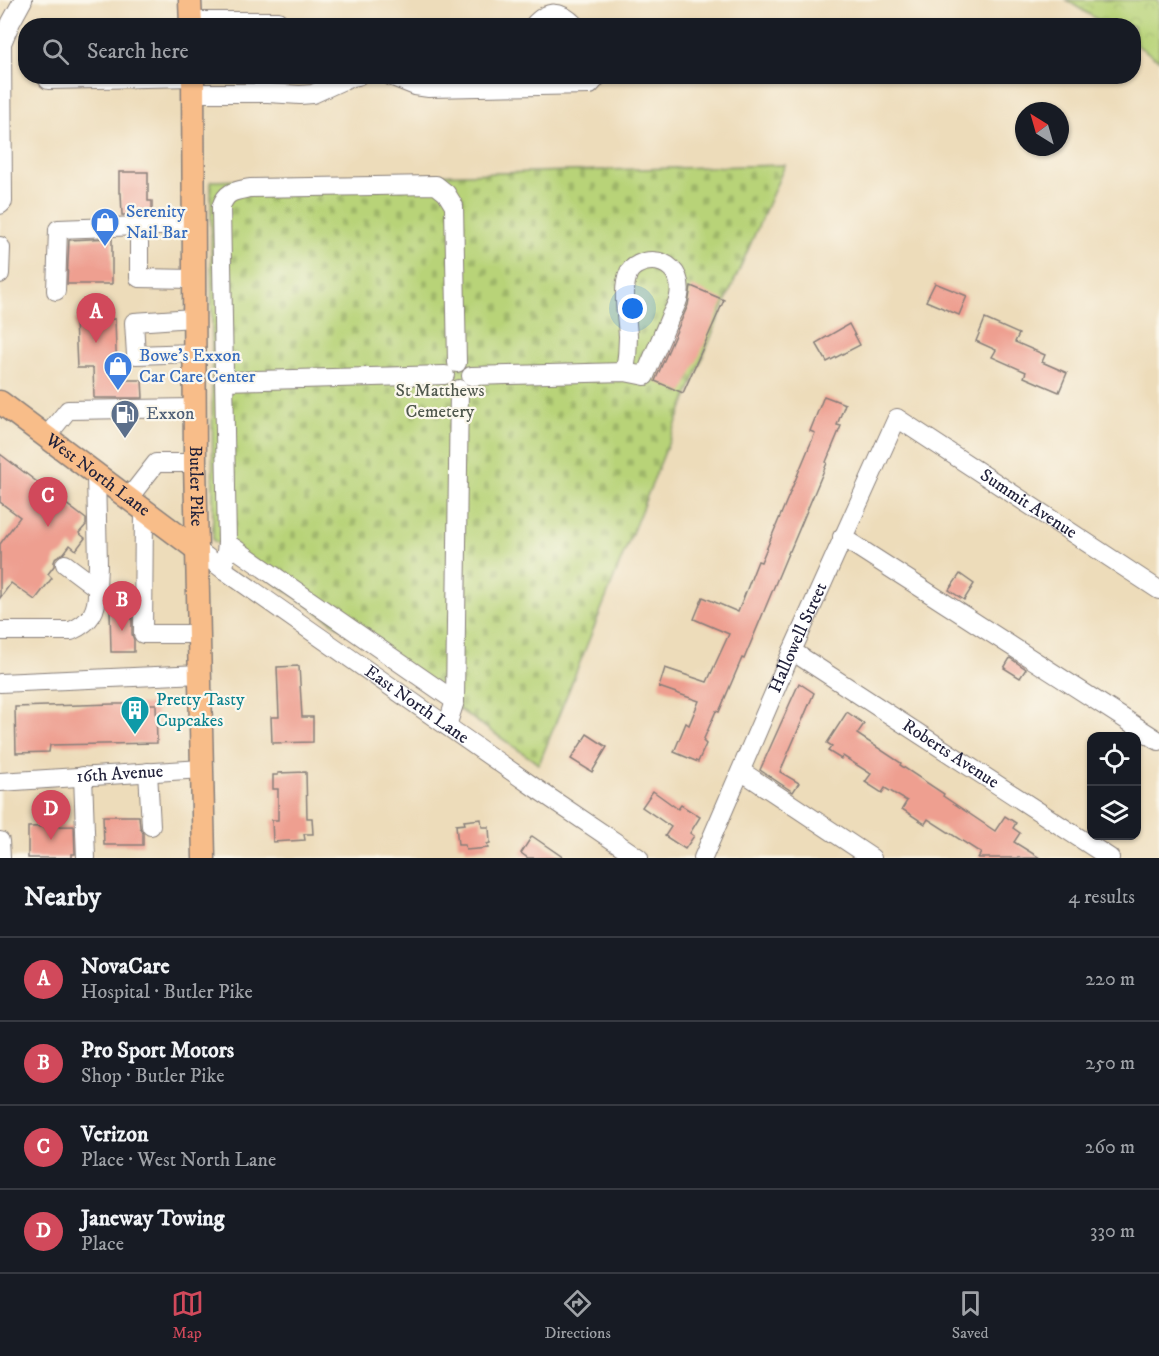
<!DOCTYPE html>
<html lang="en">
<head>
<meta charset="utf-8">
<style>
	:root { --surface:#171b24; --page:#20242c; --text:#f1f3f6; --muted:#9ea1a6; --line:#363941; --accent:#d1495b }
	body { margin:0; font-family:"IM FELL DW Pica",serif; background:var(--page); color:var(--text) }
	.controls { position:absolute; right:18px; bottom:18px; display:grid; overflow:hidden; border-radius:12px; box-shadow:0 2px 4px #0004 }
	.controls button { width:54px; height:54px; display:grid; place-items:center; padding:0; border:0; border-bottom:2px solid var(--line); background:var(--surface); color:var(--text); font:30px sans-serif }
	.compass { position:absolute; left:1015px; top:102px; width:54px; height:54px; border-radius:50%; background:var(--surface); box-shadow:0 2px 4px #0004; rotate:323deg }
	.you { position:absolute; left:633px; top:309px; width:21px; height:21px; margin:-15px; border:4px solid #fff; border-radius:50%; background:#1a73e8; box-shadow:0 0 0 9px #1a73e833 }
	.badge { display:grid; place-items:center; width:39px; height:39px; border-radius:50%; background:var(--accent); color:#fff; font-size:20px; font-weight:700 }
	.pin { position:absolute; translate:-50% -50px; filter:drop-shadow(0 2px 3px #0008) }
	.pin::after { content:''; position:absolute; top:32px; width:21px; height:18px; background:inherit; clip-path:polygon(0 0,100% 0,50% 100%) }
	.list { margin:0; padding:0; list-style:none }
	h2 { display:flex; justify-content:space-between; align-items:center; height:78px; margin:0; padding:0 24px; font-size:26px }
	h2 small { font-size:20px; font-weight:400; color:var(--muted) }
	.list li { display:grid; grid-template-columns:39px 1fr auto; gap:18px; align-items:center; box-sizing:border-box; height:84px; padding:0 24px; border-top:2px solid var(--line) }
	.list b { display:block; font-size:22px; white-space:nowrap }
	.list p { margin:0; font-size:20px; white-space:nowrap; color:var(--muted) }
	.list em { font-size:20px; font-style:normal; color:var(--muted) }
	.icon { flex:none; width:33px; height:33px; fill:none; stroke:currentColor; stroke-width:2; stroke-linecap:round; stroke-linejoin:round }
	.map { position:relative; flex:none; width:1159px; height:858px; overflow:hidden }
	.search { position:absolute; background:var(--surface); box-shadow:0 2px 4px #0004; left:18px; right:18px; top:18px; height:66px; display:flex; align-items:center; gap:15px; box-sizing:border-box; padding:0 21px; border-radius:24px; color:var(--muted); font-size:22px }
	.sheet { height:414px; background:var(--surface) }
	nav { display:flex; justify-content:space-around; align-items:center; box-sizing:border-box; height:84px; border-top:2px solid var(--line); background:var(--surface); font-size:16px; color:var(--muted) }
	nav a { display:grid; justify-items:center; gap:3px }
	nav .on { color:var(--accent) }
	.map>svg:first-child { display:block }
</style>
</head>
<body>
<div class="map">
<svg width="1159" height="858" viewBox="0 0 1159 858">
	<defs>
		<pattern id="cemetery-stones" width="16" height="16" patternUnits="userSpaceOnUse" patternTransform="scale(1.5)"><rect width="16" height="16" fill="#b8d378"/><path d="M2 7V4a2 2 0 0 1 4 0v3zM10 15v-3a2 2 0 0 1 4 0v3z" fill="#9eb569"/></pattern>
		<pattern id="park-crowns" width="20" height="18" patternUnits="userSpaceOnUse" patternTransform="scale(1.5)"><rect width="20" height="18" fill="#b8d378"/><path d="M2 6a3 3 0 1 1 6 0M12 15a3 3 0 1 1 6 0" fill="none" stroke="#9eb569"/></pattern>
	</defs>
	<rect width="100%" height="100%" fill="#fbf7ec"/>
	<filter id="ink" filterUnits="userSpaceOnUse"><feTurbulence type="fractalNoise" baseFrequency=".0167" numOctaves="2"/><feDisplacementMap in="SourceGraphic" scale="12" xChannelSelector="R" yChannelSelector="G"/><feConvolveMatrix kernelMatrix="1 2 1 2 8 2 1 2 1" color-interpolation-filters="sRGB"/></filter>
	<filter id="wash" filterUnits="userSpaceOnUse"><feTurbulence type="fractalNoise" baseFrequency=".008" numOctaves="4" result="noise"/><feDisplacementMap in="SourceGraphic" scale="24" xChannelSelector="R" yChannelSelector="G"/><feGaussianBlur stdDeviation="1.35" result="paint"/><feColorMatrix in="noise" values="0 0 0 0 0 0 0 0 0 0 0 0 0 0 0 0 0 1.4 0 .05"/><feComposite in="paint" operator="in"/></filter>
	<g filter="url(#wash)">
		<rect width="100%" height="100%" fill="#eddcba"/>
		<path fill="url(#cemetery-stones)" stroke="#6d7a5a" stroke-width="1.5" d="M 785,165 L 726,300 L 539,764 L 213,540 L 211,181 Z"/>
		<path fill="url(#park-crowns)" stroke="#6d7a5a" stroke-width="1.5" d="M 1066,0 L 1159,0 L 1159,60 L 1134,43 L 1134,26 L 1106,25 Z"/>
		<g id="blocks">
			<g fill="#ee9f90">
				<path d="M 119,172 L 148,172 L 148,201 L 152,201 L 152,215 L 122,215 L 121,193 L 119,193 Z"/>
				<path d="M 112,238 L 112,284 L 67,284 L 69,240 Z"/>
				<path d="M 935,283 L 967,296 L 959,315 L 926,301 Z"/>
				<path d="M 691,286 L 724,300 L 683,393 L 655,381 L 688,305 Z"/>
				<path d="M 115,319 L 117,380 L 142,380 L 143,398 L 94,398 L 93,368 L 77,368 L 75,320 Z"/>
				<path d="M 985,319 L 1019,334 L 1015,342 L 1045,355 L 1042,362 L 1067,373 L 1059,392 L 1024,377 L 1026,372 L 992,357 L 996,350 L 976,341 Z"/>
				<path d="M 849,324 L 860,345 L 827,362 L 816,343 Z"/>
				<path d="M 824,396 L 845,404 L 837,425 L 841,426 L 826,462 L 827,463 L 790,551 L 789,551 L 744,659 L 742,658 L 719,712 L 716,711 L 703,741 L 706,744 L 698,762 L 674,752 L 686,723 L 689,725 L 699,701 L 659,687 L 665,668 L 707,682 L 729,634 L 694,619 L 703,597 L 738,612 L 758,561 L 761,562 L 815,433 L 810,431 Z"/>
				<path d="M 0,454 L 86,519 L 86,525 L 79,533 L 85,538 L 76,550 L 70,545 L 64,553 L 56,557 L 54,562 L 54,566 L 48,574 L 52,578 L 35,600 L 11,583 L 0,598 L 0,544 L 20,517 L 0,502 Z"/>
				<path d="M 960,574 L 974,584 L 964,600 L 949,590 Z"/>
				<path d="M 132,609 L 132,634 L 134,640 L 134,652 L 111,652 L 110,610 Z"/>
				<path d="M 1010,658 L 1026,669 L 1020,678 L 1004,668 Z"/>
				<path d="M 299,666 L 302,717 L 313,717 L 313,742 L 272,743 L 271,717 L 279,717 L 277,667 Z"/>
				<path d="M 799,683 L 814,693 L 780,772 L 799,783 L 793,792 L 760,770 Z"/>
				<path d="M 113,704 L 156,704 L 157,743 L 50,745 L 49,752 L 16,753 L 15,707 Z"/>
				<path d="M 847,712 L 864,724 L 857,734 L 901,763 L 900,765 L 944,794 L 943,796 L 995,831 L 1005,816 L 1016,823 L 1013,828 L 1020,833 L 1014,842 L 1040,858 L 978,858 L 981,853 L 928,819 L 925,824 L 902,809 L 907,801 L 885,788 L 882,793 L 865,782 L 871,774 L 843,756 L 841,759 L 828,751 L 832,746 L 827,743 Z"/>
				<path d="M 587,734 L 607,747 L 592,772 L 571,759 Z"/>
				<path d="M 306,772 L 307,818 L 312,818 L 313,834 L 304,834 L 305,840 L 273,842 L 272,820 L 278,820 L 278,789 L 273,789 L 273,775 L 278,775 L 278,773 Z"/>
				<path d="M 653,791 L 678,809 L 681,805 L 700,817 L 690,833 L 694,836 L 685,849 L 665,836 L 671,827 L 642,807 Z"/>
				<path d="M 103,816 L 139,816 L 140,827 L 143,833 L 143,845 L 104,845 Z"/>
				<path d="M 481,819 L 482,827 L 489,827 L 490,843 L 487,844 L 488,848 L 466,850 L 465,845 L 458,845 L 456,825 L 465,824 L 464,821 Z"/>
				<path d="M 74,826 L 75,854 L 72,854 L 72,858 L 28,858 L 28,827 Z"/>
				<path d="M 532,836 L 564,858 L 528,858 L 521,853 Z"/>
			</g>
		</g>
	</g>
	<g filter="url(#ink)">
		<use href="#blocks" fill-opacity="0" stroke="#887f7a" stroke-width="1.5"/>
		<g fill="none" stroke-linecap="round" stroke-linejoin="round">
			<g stroke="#887f7a" stroke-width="20">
				<g id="minor">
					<path d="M 191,21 L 278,21"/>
					<path d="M 533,26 C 548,9 561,10 576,26"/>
					<path d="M 48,76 L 48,80 L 193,77"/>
					<path d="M 390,76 L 415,86 L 429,88 L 590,85 L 598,76"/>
					<path d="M 193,93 L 268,93 L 300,95 L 313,94 L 348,78 L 358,76"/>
					<path d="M 0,205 L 3,202 L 2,43 L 11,22 L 23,0"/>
					<path d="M 139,226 L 139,278 L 193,279"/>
					<path d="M 0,246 L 1,248 L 0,274"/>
					<path d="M 56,291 L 58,229 L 139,226 L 193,226"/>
					<path d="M 193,318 L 134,322 L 136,355 L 194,353"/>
					<path d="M 471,376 L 625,372 L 645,376 C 653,356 662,337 670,317 C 673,311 678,303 679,296 C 683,273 666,257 644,262 C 638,264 632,267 629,272 C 621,289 627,317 628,336 C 628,348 627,360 625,372"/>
					<path d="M 224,381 L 445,375"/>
					<path d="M 46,437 L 68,410 L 194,408"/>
					<path d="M 96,475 L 98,564 L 97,588"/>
					<path d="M 128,499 L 156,463 L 195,463"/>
					<path d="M 144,510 L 143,634 L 198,634"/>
					<path d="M 842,537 L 1159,741"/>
					<path d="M 227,543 L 455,701"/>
					<path id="s1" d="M 196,549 L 224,570 L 534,787 L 639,858"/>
					<path d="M 224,570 L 227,543 L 221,207 C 226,191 235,191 250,188 L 436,185 L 446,193 L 454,206 L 457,363"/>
					<path d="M 0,631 L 71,631 C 91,622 98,611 97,588 L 65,564"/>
					<path id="s2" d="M 792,651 L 1110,858"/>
					<path d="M 0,683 L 200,674"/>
					<path d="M 447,726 L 455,701 L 459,389"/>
					<path d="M 741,771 L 872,858"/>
					<path d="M 148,772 L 151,826"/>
					<path d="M 83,776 L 86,858"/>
					<path id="s3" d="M 0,782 L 202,769"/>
					<path d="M 0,841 L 1,858"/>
					<path id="s4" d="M 703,858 L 792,651 L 897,418 L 1159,590"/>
				</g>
			</g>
			<g stroke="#887f7a" stroke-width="25">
				<g id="major">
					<path d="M 190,0 L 191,26"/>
					<path id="s5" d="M 193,76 L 195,463 L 204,858"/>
					<path id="s6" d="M 0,402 L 196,549"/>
				</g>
			</g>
			<use href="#minor" stroke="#fff" stroke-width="18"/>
			<use href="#major" stroke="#f8bd89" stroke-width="22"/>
		</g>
	</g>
	<defs>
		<g id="shop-pin" transform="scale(1.5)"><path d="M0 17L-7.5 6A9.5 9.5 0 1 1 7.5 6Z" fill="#3f7fe0" stroke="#fbf7ec"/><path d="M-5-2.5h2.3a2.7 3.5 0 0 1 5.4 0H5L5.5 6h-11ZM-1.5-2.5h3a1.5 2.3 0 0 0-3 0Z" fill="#fff"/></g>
		<g id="fuel-pin" transform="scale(1.5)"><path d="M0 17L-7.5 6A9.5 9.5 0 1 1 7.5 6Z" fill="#5c6f8a" stroke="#fbf7ec"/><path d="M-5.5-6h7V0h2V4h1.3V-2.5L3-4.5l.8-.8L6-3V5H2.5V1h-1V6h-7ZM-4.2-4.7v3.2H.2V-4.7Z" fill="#fff"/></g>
		<g id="building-pin" transform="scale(1.5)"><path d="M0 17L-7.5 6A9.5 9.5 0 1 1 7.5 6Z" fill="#0f9aa8" stroke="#fbf7ec"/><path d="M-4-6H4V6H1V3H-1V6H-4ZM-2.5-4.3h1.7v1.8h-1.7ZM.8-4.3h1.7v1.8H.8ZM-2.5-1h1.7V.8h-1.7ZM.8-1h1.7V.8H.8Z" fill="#fff"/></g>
	</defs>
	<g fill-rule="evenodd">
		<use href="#shop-pin" x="105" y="222"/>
		<use href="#shop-pin" x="118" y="366"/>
		<use href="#fuel-pin" x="125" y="414"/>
		<use href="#building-pin" x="135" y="710"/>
	</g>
	<g text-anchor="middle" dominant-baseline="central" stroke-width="4.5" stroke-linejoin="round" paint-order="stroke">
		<g font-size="18" fill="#366cbe" stroke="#fbf7ec" text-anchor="start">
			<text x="126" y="212">Serenity<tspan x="126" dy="21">Nail Bar</tspan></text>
			<text x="139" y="356">Bowe's Exxon<tspan x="139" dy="21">Car Care Center</tspan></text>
		</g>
		<g font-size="18" fill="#4f574d" stroke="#fbf7ec">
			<text x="440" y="391">St Matthews<tspan x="440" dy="21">Cemetery</tspan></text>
		</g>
		<g font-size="18" fill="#4e5e75" stroke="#fbf7ec" text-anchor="start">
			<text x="146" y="414">Exxon</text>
		</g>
		<g font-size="18" fill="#22223b" stroke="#fbf7ec">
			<text stroke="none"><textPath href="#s6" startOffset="122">West North Lane</textPath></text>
			<text stroke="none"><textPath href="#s5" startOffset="410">Butler Pike</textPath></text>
			<text stroke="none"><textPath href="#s4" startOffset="638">Summit Avenue</textPath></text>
			<text stroke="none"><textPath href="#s4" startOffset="240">Hallowell Street</textPath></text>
			<text stroke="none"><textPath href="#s1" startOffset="270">East North Lane</textPath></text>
			<text stroke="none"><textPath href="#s2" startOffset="189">Roberts Avenue</textPath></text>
			<text stroke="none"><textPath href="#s3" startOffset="120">16th Avenue</textPath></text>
		</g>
		<g font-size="18" fill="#0d838f" stroke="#fbf7ec" text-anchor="start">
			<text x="156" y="700">Pretty Tasty<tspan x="156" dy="21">Cupcakes</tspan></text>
		</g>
	</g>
</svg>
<div class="controls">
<button><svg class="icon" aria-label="locate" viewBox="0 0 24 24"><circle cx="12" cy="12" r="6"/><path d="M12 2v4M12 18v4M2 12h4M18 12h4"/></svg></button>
<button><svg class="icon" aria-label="layers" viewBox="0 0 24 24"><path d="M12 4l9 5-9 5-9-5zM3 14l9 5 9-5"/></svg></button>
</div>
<svg class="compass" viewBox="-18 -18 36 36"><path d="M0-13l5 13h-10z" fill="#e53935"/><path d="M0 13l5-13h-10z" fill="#9ea1a6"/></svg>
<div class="you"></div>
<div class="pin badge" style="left:96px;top:343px">A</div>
<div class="pin badge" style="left:122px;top:631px">B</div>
<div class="pin badge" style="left:48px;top:527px">C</div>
<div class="pin badge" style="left:51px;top:840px">D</div>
<div class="search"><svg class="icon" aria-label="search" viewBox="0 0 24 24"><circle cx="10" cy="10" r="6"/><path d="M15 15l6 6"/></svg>Search here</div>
</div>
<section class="sheet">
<h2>Nearby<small>4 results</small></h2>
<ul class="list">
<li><span class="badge">A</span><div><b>NovaCare</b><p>Hospital · Butler Pike</p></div><em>220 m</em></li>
<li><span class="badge">B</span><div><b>Pro Sport Motors</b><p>Shop · Butler Pike</p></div><em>250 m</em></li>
<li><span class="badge">C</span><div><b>Verizon</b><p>Place · West North Lane</p></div><em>260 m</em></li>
<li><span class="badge">D</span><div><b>Janeway Towing</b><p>Place</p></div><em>330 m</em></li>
</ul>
</section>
<nav>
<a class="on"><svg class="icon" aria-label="map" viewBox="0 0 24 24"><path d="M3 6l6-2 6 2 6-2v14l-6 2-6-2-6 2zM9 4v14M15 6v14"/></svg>Map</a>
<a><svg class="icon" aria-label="directions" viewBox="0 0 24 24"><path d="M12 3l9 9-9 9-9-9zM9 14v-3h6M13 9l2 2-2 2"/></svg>Directions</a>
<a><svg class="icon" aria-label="saved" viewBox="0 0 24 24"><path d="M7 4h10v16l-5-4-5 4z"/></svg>Saved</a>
</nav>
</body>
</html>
